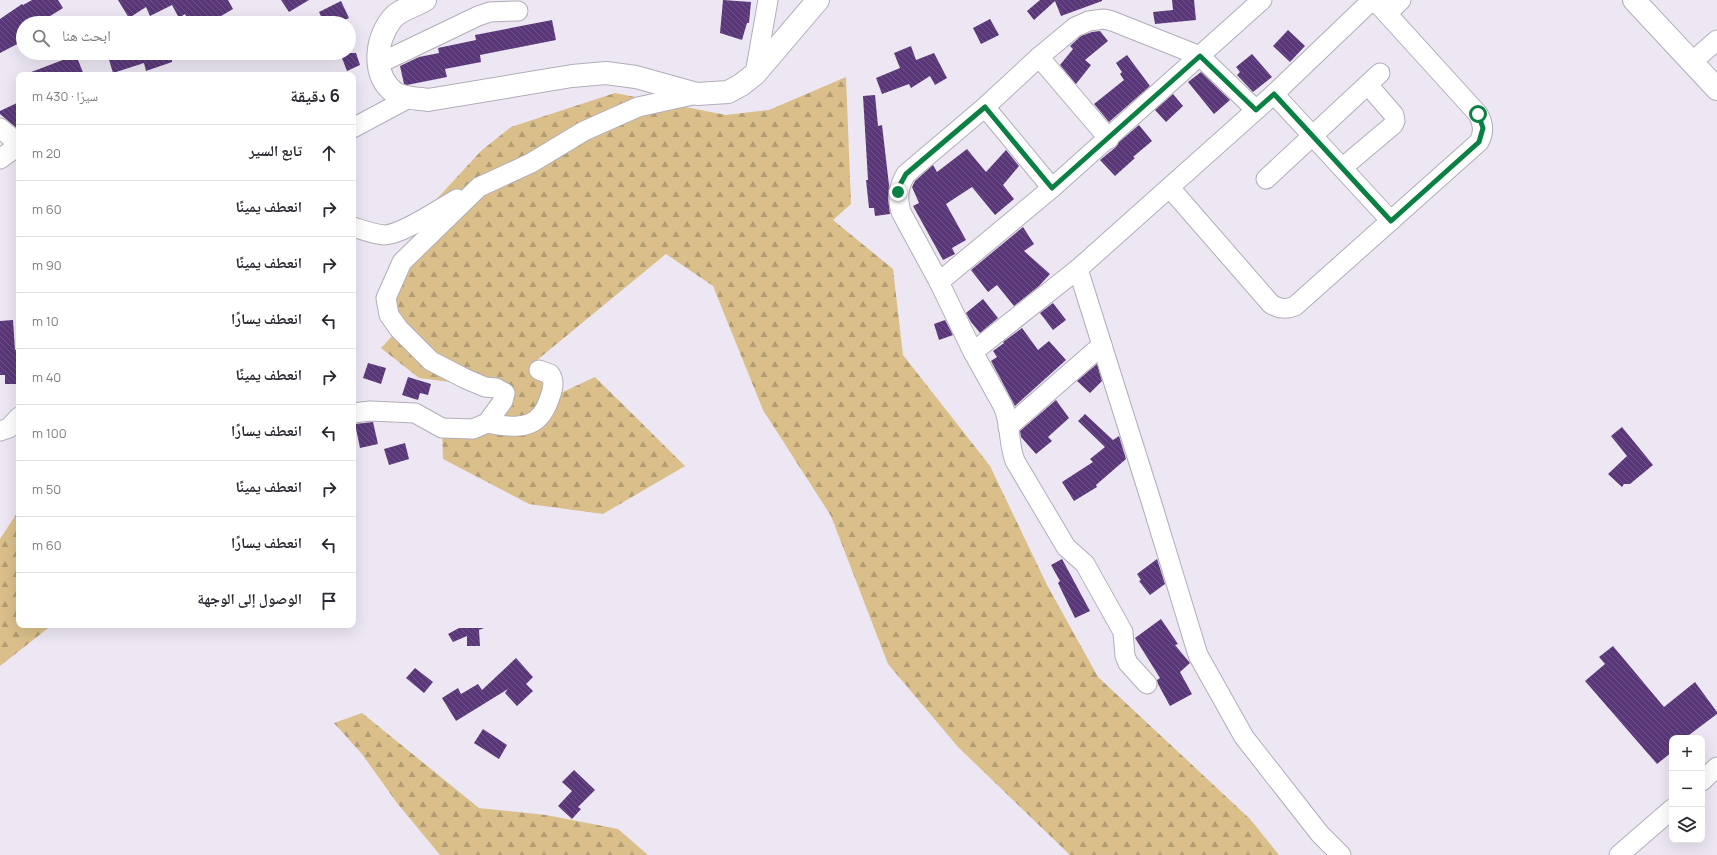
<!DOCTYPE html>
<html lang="ar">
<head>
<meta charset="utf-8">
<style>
	:root { --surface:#fff; --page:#f7f7f7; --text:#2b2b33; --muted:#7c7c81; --line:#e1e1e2 }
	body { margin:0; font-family:Manrope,"Noto Naskh Arabic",sans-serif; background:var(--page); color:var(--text); direction:rtl }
	.controls { position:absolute; right:12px; bottom:12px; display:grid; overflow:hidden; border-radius:8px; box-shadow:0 4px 16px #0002 }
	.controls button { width:36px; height:36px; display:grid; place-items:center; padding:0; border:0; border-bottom:1px solid var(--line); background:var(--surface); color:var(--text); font:20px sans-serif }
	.stop { position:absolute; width:12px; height:12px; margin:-9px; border:3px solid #0b8043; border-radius:50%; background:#fff }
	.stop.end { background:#0b8043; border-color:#fff; box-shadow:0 1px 4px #0008 }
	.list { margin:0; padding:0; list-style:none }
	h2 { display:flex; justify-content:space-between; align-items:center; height:52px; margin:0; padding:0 16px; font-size:17px }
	h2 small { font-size:13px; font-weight:400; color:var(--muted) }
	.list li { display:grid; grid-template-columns:26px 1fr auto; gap:12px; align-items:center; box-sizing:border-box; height:56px; padding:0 16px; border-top:1px solid var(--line) }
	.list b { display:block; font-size:15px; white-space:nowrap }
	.list em { font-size:13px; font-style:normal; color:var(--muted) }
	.icon { flex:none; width:22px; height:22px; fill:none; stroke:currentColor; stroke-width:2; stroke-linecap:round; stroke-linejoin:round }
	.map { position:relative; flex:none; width:1717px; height:855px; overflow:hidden; direction:ltr }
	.search { position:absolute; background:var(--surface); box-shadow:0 4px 16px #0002; left:16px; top:16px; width:340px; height:44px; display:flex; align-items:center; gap:10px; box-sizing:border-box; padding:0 14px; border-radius:22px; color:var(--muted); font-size:15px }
	.panel { position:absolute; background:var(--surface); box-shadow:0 4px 16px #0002; left:16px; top:72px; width:340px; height:556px; border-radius:8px; direction:rtl }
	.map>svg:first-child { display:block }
</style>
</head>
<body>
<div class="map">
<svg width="1717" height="855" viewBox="0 0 1717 855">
	<defs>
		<pattern id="forest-firs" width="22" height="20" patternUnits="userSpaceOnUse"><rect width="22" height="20" fill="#dabf8a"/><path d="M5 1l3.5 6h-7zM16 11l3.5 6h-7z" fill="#b29c72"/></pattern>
		<pattern id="building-back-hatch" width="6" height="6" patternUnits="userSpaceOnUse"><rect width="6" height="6" fill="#593778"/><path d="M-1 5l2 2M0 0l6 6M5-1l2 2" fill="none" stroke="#6f5387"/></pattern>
	</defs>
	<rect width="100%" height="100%" fill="#ece7f3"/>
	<g fill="url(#forest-firs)">
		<path d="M 846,77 L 851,204 L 833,220 L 893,269 L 903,355 L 990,466 L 1047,585 L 1098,677 L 1250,819 L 1279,855 L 1070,855 L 958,747 L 888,664 L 831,516 L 763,410 L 713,286 L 666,254 L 531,365 L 561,393 L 595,377 L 685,466 L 603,514 L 529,504 L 443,459 L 442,428 L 473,429 L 503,401 L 496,388 L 419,378 L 381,348 L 399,329 L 382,287 L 433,203 L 481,151 L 511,127 L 615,93 L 726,115 L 769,110 Z"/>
		<path d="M 19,510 L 19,625 L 52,625 L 0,666 L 0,539 Z"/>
		<path d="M 362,713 L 479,808 L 546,815 L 618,829 L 648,855 L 440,855 L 397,803 L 362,754 L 334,723 Z"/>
	</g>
	<g fill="url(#building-back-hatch)">
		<path d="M 32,0 L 58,0 L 63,8 L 39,23 L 23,23 L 23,41 L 0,53 L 0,19 L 22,4 L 23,5 Z"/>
		<path d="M 118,0 L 228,0 L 233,9 L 209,23 L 190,23 L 185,14 L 179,18 L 172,5 L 150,16 L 146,7 L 129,18 Z"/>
		<path d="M 281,0 L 309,0 L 289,12 Z"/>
		<path d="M 723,0 L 751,2 L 749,23 L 747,23 L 742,40 L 720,33 Z"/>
		<path d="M 1040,0 L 1102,0 L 1102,1 L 1061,16 L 1055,1 L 1034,20 L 1027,11 Z"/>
		<path d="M 1172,0 L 1194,0 L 1196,20 L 1155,24 L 1153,12 L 1173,10 Z"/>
		<path d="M 341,1 L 349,18 L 338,23 L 324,23 L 319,12 Z"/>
		<path d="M 990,19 L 999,35 L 981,44 L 973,28 Z"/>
		<path d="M 552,20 L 556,40 L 480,55 L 481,62 L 445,69 L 447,77 L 407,85 L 404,84 L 400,66 L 419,57 L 439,53 L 438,48 L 476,40 L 475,35 Z"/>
		<path d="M 1288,30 L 1305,46 L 1290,62 L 1273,46 Z"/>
		<path d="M 1100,31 L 1108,41 L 1085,60 L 1091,65 L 1076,84 L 1060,65 L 1073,49 L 1070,46 L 1081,36 L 1092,32 Z"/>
		<path d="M 911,46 L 916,60 L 934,53 L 947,78 L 935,85 L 930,76 L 911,88 L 909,84 L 882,94 L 876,78 L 900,68 L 894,53 Z"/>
		<path d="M 107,53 L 171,53 L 172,62 L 146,71 L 144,63 L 113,73 Z"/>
		<path d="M 340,53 L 356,53 L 360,65 L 347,71 Z"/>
		<path d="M 1252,54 L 1272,77 L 1253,92 L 1237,75 L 1240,72 L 1236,67 Z"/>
		<path d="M 76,55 L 84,75 L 26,75 L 26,74 Z"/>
		<path d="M 1127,55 L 1150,86 L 1109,122 L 1094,104 L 1124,80 L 1120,74 L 1122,72 L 1116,63 Z"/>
		<path d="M 1201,72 L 1230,100 L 1214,114 L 1188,82 Z"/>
		<path d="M 1173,94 L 1183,106 L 1166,122 L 1155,110 Z"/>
		<path d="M 875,95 L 878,126 L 882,125 L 889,185 L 888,198 L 890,214 L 875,216 L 874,208 L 869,208 L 866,180 L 868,180 L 863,96 Z"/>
		<path d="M 19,102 L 19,130 L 0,114 L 0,111 Z"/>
		<path d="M 1139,125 L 1152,141 L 1133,157 L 1135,158 L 1115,176 L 1100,160 L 1116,147 L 1119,142 Z"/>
		<path d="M 967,149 L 986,172 L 1006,150 L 1019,166 L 1003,185 L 1014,199 L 995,215 L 972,187 L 946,204 L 966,240 L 952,248 L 955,254 L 943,260 L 913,206 L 919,203 L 912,187 L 915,181 L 933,165 L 937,172 Z"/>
		<path d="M 1023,227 L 1034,244 L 1024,251 L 1050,274 L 1039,286 L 1014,306 L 997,285 L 988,292 L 971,270 Z"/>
		<path d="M 983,299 L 998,318 L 980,333 L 971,322 L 966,313 Z"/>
		<path d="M 1053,303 L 1066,320 L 1053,330 L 1040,313 Z"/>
		<path d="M 13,320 L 15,350 L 18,349 L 19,375 L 16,375 L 16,384 L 5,384 L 5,375 L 0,375 L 0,321 Z"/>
		<path d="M 945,320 L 953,335 L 939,340 L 934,324 Z"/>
		<path d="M 1022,328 L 1038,350 L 1049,341 L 1066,360 L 1015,406 L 991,361 L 997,357 L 993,351 L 1004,343 L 1003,342 Z"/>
		<path d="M 368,363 L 386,368 L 381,384 L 363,378 Z"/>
		<path d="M 1097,364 L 1102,381 L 1090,393 L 1077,381 Z"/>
		<path d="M 408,377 L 431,384 L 428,395 L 420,393 L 418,400 L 402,395 Z"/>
		<path d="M 1056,400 L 1069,418 L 1048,437 L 1052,441 L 1036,454 L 1021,437 L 1020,431 Z"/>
		<path d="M 1085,414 L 1113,440 L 1119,436 L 1126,459 L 1096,485 L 1097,487 L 1074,501 L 1062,482 L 1093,462 L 1090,459 L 1105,447 L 1078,421 Z"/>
		<path d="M 373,422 L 378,444 L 360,448 L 355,424 Z"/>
		<path d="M 1622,427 L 1653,465 L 1630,484 L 1624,484 L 1622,487 L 1608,474 L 1627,456 L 1611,436 Z"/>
		<path d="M 405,443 L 409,459 L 389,465 L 384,449 Z"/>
		<path d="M 1062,559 L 1090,611 L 1075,618 L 1058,583 L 1060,581 L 1051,565 Z"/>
		<path d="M 1157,559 L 1165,584 L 1150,595 L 1139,581 L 1141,580 L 1137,574 Z"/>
		<path d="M 1161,619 L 1178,644 L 1175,645 L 1190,663 L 1180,672 L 1192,694 L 1170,706 L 1158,684 L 1157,680 L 1160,678 L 1135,638 Z"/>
		<path d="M 459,628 L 484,628 L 479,630 L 480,646 L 467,646 L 467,636 L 453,642 L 448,634 Z"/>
		<path d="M 1613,646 L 1664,707 L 1695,682 L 1717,712 L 1717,714 L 1685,738 L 1672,738 L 1672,752 L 1657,764 L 1585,681 L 1605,664 L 1599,657 Z"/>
		<path d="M 516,658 L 533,677 L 526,684 L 533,691 L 517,706 L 505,693 L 508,689 L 456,721 L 442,698 L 458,688 L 461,694 L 478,684 L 482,690 Z"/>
		<path d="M 415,668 L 433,682 L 424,693 L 406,678 Z"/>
		<path d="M 483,729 L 507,745 L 499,759 L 474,743 Z"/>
		<path d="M 574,770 L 595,790 L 578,807 L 581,809 L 572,819 L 558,806 L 572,791 L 562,782 Z"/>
	</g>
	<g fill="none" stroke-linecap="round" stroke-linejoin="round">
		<g stroke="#b2adb9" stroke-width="21">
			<g id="minor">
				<path d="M 1387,14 L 1401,0"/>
				<path d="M 1039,57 L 1109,139"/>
				<path d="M 1692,62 L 1717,40"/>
				<path d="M 378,64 L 478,16 L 490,12 L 518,11"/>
				<path d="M 755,74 L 768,0"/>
				<path d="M 1274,94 L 1391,221"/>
				<path d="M 985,107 L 1052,188"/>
				<path d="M 0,128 L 19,144"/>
				<path d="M 353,128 L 409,98"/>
				<path d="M 0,159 L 19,145"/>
				<path d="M 1342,168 L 1393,125 L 1395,121 L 1394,115 L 1368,85"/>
				<path d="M 1266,179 L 1380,73"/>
				<path d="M 353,227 C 363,230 374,234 384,235 C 402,235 439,209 457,199"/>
				<path d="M 1078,269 L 1152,504 L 1198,655 L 1244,737 L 1320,834 L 1341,855"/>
				<path d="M 939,282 L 1052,188 L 1262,0"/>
				<path d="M 973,352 L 1078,269 L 1274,94 L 1368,4 L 1374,3 L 1380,6 L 1478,114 C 1484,124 1484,133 1479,142 L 1295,306 C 1286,310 1279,309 1271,304 L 1170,188"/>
				<path d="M 353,413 L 370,411 L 415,413 L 442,428 L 473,429 L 487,423 L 503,401 L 505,393 L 496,388 L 485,387 L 466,379 L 431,361 L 399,329 L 389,315 L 386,298 L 402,262 L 479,187 L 531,163 L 584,131 L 638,107 L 697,94"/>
				<path d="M 487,423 C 503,426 528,431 540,416 C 545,411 548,403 550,397 C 553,389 555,381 550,374 L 539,370"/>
				<path d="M 1008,427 L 1102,345"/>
				<path d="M 0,431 L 9,428 L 19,417"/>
				<path d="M 1147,684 L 1128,663 L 1125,656 L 1123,632 L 1085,564 L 1066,547 L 1015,461 C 1008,443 1011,423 1003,406 L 973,352 L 939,282 L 901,212 C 897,198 898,187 906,174 L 985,107 L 1039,57 L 1075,27 L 1089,21 L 1104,19 L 1112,21 L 1200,56 L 1256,110"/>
				<path d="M 1702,781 L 1717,767"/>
				<path d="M 1619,855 L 1672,809"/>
			</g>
		</g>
		<g stroke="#b2adb9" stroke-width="24">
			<g id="major">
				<path d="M 425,0 C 414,7 399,9 391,20 C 375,42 372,76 395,93 C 404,99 418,98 428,100 L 572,76 L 606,73 L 636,77 L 697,94 L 728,92 L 741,85 L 755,74 L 818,0"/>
				<path d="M 1634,0 L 1717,89"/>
			</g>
		</g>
		<use href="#minor" stroke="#fff" stroke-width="19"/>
		<use href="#major" stroke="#fff" stroke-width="22"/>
	</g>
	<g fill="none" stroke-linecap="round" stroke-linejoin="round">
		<path stroke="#0b8043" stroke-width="5" d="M 898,192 L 901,183 L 906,174 L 985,107 L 1052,188 L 1200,56 L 1256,110 L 1274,94 L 1391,221 L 1479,142 L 1483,128 L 1478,114"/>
	</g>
</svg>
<div class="controls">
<button>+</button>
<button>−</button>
<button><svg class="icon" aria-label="layers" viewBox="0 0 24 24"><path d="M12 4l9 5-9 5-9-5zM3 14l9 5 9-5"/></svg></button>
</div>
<div class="stop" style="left:1478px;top:114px"></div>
<div class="stop end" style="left:898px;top:192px"></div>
<div class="search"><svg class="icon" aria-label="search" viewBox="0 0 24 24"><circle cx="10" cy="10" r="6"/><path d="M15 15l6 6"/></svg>ابحث هنا</div>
<section class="panel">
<h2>6 دقيقة<small>سيرًا · 430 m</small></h2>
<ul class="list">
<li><svg class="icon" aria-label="ahead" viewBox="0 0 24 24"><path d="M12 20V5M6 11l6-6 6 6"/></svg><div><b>تابع السير</b></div><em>20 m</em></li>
<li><svg class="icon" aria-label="right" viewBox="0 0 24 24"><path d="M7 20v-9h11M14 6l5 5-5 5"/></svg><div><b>انعطف يمينًا</b></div><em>60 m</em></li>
<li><svg class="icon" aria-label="right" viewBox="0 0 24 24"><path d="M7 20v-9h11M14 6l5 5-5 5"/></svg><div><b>انعطف يمينًا</b></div><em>90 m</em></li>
<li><svg class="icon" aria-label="left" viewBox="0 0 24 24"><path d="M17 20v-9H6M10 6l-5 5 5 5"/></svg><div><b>انعطف يسارًا</b></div><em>10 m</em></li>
<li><svg class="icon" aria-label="right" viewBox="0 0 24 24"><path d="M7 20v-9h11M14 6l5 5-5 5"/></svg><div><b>انعطف يمينًا</b></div><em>40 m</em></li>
<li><svg class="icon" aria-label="left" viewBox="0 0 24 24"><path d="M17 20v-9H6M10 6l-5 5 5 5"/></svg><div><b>انعطف يسارًا</b></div><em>100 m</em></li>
<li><svg class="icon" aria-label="right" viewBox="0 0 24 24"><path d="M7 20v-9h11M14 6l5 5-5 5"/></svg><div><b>انعطف يمينًا</b></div><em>50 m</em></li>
<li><svg class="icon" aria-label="left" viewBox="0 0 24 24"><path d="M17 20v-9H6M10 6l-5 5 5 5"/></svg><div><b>انعطف يسارًا</b></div><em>60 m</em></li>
<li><svg class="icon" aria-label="arrive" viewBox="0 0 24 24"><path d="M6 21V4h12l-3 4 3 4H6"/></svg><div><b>الوصول إلى الوجهة</b></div></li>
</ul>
</section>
</div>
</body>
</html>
